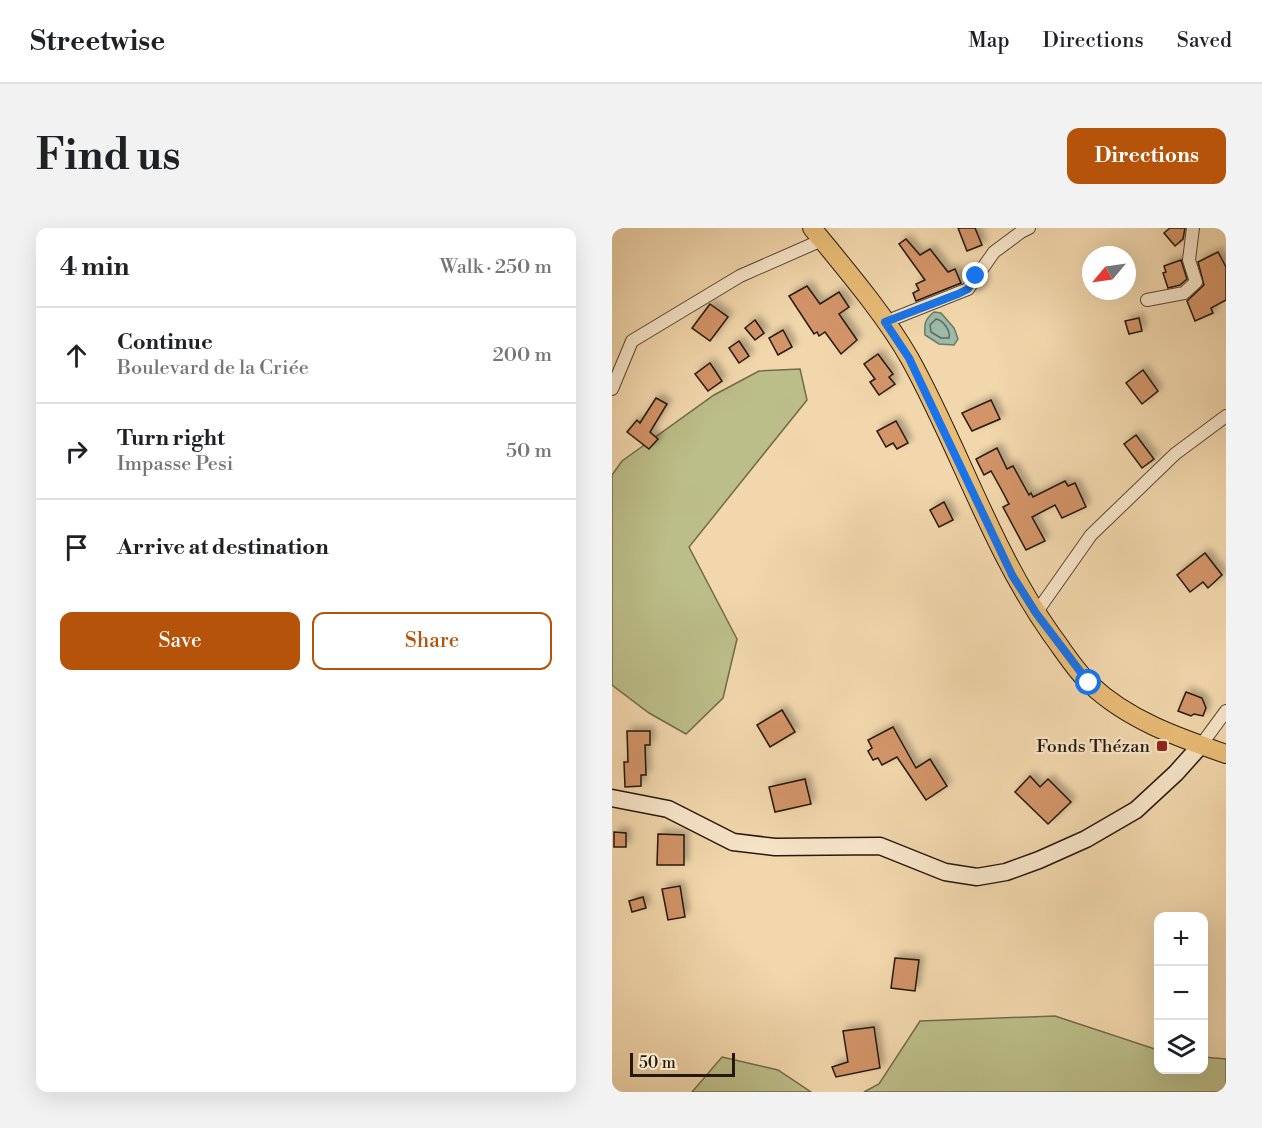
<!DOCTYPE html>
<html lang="en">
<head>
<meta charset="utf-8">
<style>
	:root { --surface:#fff; --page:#f2f2f2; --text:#202124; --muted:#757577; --line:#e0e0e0; --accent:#b45309 }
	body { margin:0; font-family:"Libre Bodoni",serif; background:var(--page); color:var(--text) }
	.controls { position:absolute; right:18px; bottom:18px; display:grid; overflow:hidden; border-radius:12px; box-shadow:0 6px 24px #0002 }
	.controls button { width:54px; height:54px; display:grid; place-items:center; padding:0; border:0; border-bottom:2px solid var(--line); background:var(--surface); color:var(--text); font:30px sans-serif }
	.compass { position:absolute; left:470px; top:18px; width:54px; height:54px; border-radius:50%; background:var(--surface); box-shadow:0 6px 24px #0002; rotate:241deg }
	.scale { position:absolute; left:18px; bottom:15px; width:105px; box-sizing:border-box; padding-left:6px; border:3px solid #24180a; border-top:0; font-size:16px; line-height:21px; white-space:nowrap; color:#24180a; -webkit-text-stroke:4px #f7e5c9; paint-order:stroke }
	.stop { position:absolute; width:18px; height:18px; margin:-14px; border:4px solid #1a73e8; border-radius:50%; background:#fff }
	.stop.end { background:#1a73e8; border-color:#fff; box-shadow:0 2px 6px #0008 }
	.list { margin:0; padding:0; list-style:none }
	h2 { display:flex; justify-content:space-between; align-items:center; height:78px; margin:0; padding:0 24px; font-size:26px }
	h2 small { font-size:20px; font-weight:400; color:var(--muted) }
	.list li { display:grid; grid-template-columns:39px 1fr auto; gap:18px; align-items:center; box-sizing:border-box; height:96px; padding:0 24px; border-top:2px solid var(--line) }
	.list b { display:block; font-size:22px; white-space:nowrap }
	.list p { margin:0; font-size:20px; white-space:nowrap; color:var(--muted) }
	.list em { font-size:20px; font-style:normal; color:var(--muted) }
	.actions { display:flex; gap:12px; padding:18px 24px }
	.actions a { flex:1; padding:14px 0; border:2px solid var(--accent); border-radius:12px; text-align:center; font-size:21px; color:var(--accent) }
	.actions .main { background:var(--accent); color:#fff }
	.icon { flex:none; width:33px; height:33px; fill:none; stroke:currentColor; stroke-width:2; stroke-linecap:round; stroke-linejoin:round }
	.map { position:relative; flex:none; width:614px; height:864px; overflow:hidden; border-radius:12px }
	header { display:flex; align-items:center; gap:36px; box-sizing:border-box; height:84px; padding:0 30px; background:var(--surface); border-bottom:2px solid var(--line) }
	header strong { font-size:28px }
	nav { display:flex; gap:33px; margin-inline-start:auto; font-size:21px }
	.intro { display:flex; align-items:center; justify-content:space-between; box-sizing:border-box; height:144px; padding:0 36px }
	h1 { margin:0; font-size:42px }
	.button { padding:15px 27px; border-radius:12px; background:var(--accent); color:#fff; font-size:21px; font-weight:700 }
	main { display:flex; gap:36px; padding:0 36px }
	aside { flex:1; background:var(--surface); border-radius:12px; box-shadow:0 6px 24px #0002 }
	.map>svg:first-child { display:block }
</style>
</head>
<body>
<header>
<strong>Streetwise</strong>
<nav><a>Map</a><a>Directions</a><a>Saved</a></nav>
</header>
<div class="intro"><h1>Find us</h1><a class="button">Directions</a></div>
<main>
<aside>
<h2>4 min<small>Walk · 250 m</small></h2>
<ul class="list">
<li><svg class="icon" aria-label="ahead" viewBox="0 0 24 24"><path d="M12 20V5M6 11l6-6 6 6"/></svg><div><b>Continue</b><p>Boulevard de la Criée</p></div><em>200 m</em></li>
<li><svg class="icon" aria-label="right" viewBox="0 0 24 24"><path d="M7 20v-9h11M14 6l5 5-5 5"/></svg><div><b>Turn right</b><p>Impasse Pesi</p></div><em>50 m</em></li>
<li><svg class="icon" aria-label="arrive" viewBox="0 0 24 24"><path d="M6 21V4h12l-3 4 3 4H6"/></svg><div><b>Arrive at destination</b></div></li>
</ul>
<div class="actions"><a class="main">Save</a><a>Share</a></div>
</aside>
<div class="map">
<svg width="614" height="864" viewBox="0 0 614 864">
	<defs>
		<filter id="shadow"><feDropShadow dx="4.5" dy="-4.5" stdDeviation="3" flood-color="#0004"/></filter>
	</defs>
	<rect width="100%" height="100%" fill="#f2d7ac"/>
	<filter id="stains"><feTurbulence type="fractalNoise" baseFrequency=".00333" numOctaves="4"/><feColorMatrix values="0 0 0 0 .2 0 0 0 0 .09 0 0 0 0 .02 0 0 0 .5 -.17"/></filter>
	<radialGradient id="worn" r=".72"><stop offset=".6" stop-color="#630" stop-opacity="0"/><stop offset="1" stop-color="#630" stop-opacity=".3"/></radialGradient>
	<g fill="#bcbe89" stroke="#706b4a" stroke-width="1.5">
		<path d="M 188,141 L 195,172 L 77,319 L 125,411 L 111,470 L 74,506 L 37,485 L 0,457 L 0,247 L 10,233 L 102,167 L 147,143 Z"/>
		<path d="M 443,788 L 546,822 L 546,842 L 592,842 L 592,829 L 614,831 L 614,864 L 252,864 L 267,856 L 308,793 Z"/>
		<path d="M 110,829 L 166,842 L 199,864 L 80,864 Z"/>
	</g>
	<path fill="#9bbaaa" stroke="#6b796a" stroke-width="1.5" d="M 322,84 L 329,85 L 342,100 L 346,111 L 342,117 L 327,116 L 313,107 C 312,96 313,91 322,84 Z"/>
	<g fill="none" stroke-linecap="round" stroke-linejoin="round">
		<path stroke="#60695a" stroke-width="1.5" d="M 324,91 C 331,92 339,103 337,110 L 329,110 L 319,104 L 318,97 Z"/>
	</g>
	<g fill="#d29467" stroke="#24180a" stroke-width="1.5" filter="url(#shadow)">
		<path d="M 346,0 L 363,0 L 370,17 L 355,23 Z"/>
		<path d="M 558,0 L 573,0 L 571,11 L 563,18 L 552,5 Z"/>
		<path d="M 294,11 L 308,27 L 318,21 L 336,44 L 343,41 L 349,55 L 304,73 L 301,65 L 307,62 L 304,56 L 313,52 L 287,16 Z"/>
		<path d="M 606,24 L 614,39 L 614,72 L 599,80 L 601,85 L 583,93 L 575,73 L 592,57 L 586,34 Z"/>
		<path d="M 569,32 L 575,51 L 568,57 L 556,60 L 551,45 L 554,44 L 552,38 Z"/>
		<path d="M 195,58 L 208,76 L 227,64 L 237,79 L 227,86 L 245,112 L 229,126 L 213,104 L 207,108 L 205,104 L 202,106 L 177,68 Z"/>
		<path d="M 98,76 L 116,89 L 98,113 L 80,100 Z"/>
		<path d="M 527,90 L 530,103 L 517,106 L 513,93 Z"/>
		<path d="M 143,92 L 152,105 L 143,112 L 133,100 Z"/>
		<path d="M 171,102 L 180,119 L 166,127 L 157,110 Z"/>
		<path d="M 127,113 L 137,128 L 127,135 L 117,120 Z"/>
		<path d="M 266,126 L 281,146 L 277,149 L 283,156 L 267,167 L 258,154 L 263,151 L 252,136 Z"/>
		<path d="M 98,135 L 110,153 L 96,163 L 83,146 Z"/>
		<path d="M 531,142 L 546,163 L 530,176 L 514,155 Z"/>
		<path d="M 44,170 L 55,176 L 38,204 L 46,211 L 37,221 L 15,204 L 25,192 L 28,195 Z"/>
		<path d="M 379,172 L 388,191 L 360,203 L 350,185 Z"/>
		<path d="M 284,193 L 296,215 L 285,221 L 281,215 L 274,219 L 265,203 Z"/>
		<path d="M 524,207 L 542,231 L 530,240 L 512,216 Z"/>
		<path d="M 385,220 L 395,241 L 401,238 L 417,267 L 419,265 L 421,269 L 453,253 L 456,258 L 463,255 L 474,279 L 450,290 L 443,277 L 420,289 L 433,313 L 414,322 L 391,279 L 397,276 L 388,259 L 379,243 L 372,247 L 364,231 Z"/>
		<path d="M 332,274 L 341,292 L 327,299 L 318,282 Z"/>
		<path d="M 593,325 L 610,347 L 596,360 L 591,354 L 578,364 L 565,347 Z"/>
		<path d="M 574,464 L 590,470 L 594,480 L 591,488 L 582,486 L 579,488 L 566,483 Z"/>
		<path d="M 170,482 L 183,504 L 158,519 L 145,497 Z"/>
		<path d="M 281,499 L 304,540 L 318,531 L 335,558 L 314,572 L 285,529 L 270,537 L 266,530 L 261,532 L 256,523 L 260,520 L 256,512 Z"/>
		<path d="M 15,503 L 38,503 L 38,517 L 33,517 L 34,547 L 29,547 L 29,558 L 13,559 L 12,534 L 16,534 Z"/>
		<path d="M 418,548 L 428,559 L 436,551 L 459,574 L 436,596 L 403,564 Z"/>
		<path d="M 193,551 L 199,576 L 163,584 L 157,559 Z"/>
		<path d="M 2,604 L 14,605 L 14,619 L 2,619 Z"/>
		<path d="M 46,606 L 72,607 L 72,637 L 45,637 Z"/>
		<path d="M 68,658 L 73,689 L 56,692 L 50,661 Z"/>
		<path d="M 31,669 L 34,680 L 20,684 L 17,673 Z"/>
		<path d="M 283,730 L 307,732 L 303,763 L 279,760 Z"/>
		<path d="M 262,799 L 268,840 L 224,849 L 220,839 L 236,834 L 231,803 Z"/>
	</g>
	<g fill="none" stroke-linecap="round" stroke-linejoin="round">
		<g stroke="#584832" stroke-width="14">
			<g id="street">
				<path d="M 535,72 L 572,65 L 584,54 L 577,32 L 581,0"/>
				<path d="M 273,94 L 356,61 L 382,24 L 409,4 L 417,0"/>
				<path d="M 0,161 L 20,113 L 128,48 L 210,12"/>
				<path d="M 424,385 L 479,307 L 563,226 L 614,188"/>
				<path d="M 589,517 L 614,483"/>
			</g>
		</g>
		<g stroke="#24180a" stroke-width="19">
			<path id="secondary" d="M 0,570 L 56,581 L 121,614 L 163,619 L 268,618 L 333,644 L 365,649 L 394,644 L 427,632 L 474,611 L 524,582 L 564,545 L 589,517"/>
		</g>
		<g stroke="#24180a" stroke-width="20">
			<path id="primary" d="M 200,0 C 232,39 273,87 298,131 C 348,221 379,321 439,406 C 451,422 463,442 478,456 C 516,492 565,509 614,526"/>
		</g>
		<use href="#street" stroke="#f7e5c9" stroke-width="12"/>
		<use href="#secondary" stroke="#f7e5c9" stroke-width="16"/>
		<use href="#primary" stroke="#e9bc76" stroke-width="18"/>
	</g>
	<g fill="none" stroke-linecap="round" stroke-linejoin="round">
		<path stroke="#1a73e8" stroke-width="8" d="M 364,48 L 356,61 L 346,66 L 273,94 L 297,130 L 400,347 L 424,385 L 477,455"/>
	</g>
	<rect fill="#8f2418" stroke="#f7e5c9" stroke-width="2" x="544" y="512" width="12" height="12" rx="3"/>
	<g text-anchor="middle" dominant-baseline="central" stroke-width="4.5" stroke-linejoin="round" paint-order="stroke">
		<g font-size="18" fill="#24180a" stroke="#f7e5c9" text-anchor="end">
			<text x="538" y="518">Fonds Thézan</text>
		</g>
	</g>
	<rect width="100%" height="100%" filter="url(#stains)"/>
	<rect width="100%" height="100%" fill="url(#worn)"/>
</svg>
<div class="controls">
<button>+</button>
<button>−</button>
<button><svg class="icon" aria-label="layers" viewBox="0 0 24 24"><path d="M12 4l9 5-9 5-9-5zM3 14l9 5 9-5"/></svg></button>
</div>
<svg class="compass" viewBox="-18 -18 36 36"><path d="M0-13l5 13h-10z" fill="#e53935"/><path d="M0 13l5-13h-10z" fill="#757577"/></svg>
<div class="scale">50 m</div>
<div class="stop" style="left:477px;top:455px"></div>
<div class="stop end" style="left:364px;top:48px"></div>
</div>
</main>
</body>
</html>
